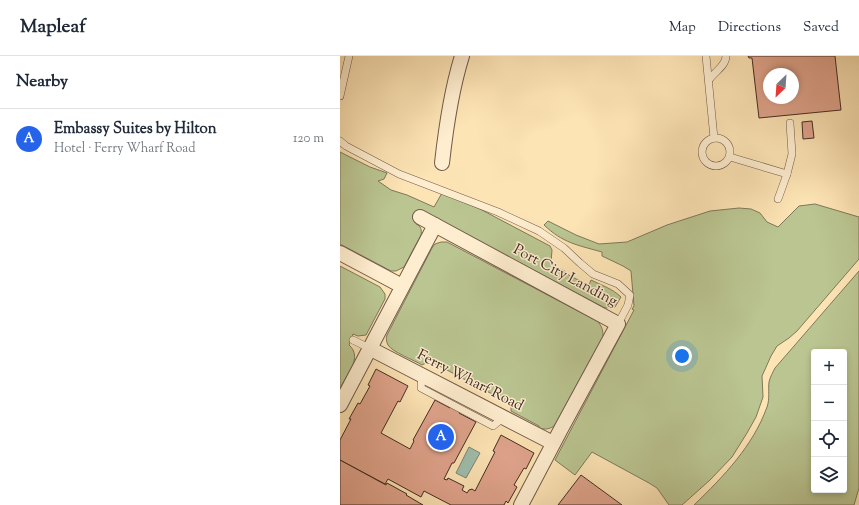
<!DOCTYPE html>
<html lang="en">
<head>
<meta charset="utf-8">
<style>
	:root { --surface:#fff; --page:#f2f2f3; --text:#1f2937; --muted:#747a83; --line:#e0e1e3; --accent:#2563eb }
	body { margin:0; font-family:"Sorts Mill Goudy",serif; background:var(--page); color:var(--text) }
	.controls { position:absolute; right:12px; bottom:12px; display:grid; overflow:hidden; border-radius:4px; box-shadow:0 2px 6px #0003 }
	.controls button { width:36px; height:36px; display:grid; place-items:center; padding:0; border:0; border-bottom:1px solid var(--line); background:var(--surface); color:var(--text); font:20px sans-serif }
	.compass { position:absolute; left:423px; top:12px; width:36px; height:36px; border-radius:50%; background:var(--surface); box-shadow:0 2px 6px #0003; rotate:205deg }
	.you { position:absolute; left:342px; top:300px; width:14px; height:14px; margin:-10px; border:3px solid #fff; border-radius:50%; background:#1a73e8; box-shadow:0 0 0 6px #1a73e833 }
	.badge { display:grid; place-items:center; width:26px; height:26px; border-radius:50%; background:var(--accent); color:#fff; font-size:13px; font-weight:700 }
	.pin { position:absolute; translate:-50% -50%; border:2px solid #fff; box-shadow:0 1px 4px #0006 }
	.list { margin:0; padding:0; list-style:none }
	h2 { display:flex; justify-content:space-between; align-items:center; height:52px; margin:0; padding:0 16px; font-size:17px }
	h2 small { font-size:13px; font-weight:400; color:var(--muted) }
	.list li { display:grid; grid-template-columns:26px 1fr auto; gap:12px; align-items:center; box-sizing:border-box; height:60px; padding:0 16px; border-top:1px solid var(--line) }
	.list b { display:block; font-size:15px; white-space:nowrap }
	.list p { margin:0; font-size:13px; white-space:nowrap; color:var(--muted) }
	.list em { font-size:13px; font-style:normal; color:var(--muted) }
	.icon { flex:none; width:22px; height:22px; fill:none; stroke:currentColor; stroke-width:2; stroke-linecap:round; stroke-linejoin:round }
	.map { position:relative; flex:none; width:519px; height:449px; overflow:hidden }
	header { display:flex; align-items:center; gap:24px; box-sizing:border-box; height:56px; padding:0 20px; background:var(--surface); border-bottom:1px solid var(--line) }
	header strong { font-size:19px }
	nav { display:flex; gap:22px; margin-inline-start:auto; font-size:14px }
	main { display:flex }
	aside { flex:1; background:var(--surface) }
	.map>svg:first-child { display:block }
</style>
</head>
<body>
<header>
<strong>Mapleaf</strong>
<nav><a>Map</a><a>Directions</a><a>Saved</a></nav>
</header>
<main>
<aside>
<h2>Nearby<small></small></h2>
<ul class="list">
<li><span class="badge">A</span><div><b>Embassy Suites by Hilton</b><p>Hotel · Ferry Wharf Road</p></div><em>120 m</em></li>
</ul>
</aside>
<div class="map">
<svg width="519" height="449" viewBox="0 0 519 449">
	<rect width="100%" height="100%" fill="#fde4b5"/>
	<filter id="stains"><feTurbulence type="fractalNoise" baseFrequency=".005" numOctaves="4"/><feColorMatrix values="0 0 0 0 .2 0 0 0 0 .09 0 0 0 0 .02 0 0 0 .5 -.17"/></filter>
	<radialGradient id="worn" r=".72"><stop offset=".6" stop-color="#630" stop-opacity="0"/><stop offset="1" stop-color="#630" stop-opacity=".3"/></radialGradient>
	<g fill="#bac591" stroke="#7e785b" fill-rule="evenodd">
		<path d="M 0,96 L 30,111 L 47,117 L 44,123 L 38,125 L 51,134 L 67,139 L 94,151 L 102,137 L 140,153 L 210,190 L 212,194 L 211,206 L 217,212 L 225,215 L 230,220 L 249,229 L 251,224 C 261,229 273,233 281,241 L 275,251 L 265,252 L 82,155 L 76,168 C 81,170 82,174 81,179 L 64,211 L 56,215 L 51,215 L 0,188 Z"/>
		<path d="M 475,148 L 519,161 L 519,203 L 457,275 L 449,282 L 437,290 L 431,300 L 422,320 L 423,341 L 416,361 L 407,377 L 392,401 L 370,424 L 342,449 L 329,449 L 317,432 L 309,427 L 252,396 L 235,419 L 215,404 L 294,254 L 292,253 L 294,250 L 291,215 L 283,210 L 262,200 L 262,196 C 237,189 223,187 204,169 L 208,165 L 236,179 L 259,188 L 287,186 L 327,169 L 370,155 L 399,152 L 411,153 L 420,157 L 427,166 L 438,171 L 459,150 Z"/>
		<path d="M 101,186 L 107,186 L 257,265 C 262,270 263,274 263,281 L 215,369 C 211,373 205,374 199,372 L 199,370 L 171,355 L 171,348 L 90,305 L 82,309 C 74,304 52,296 48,289 C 46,285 46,282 47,279 L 92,192 L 95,188 Z"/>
		<path d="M 0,210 L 40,231 L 45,238 L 45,243 L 26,279 L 18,280 L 13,278 L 9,289 C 23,301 7,319 0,332 Z"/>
		<path d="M 519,215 L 519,432 L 514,449 L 354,449 C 384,420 413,390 427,351 C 430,343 428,334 429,326 C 430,321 433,316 435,312 ZM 474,296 L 504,296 L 504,434 L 474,434 Z"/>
	</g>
	<path fill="#9fbfad" stroke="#7a8477" d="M 129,391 L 140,397 L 126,422 L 116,417 Z"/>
	<g fill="#e0a48c" stroke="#422c25" fill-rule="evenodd">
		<path d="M 408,0 L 495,0 L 501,54 L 419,62 L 412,2 L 409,2 ZM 429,18 L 453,18 L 453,42 L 429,42 Z"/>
		<path d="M 472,65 L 474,82 L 463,83 L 462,66 Z"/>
		<path d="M 36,313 L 68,330 L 60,346 L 58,345 L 41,377 L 70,393 L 74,385 L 73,384 L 95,344 L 110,352 L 113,347 L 121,352 L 119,357 L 136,366 L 114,407 L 112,407 L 104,423 L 107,424 L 108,422 L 124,430 L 122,434 L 127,437 L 129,434 L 132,433 L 135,435 L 155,396 L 153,395 L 161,379 L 194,397 L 186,413 L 184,412 L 174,429 L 177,431 L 168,447 L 166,445 L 164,449 L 111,449 L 84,435 L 81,441 L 48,423 L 45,428 L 0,404 L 0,384 L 11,363 L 9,363 L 18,347 L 20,348 L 30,330 L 28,329 Z"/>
		<path d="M 0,404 L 46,429 L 47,427 L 67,438 L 66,439 L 83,449 L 0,449 Z"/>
		<path d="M 241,419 L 282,449 L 218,449 Z"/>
	</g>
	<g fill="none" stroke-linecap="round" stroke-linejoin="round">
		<g stroke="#715a49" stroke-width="8">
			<g id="lane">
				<path d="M 366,0 L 374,82"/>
				<path d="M 369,24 C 374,16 386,10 386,0"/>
				<path d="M 0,40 L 9,0"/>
				<circle cx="376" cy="96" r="14"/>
				<path d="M 0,85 L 6,90 L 59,118 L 158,156 L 199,175 L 224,192 L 240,207 L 253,218 L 278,228 L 290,239 L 288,249 L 278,268"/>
				<path d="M 390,101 L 447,118"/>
				<path d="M 438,143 L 447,118 L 452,98 L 450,67"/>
				<path d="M 13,284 L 31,293"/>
				<path d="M 82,319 L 81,332 L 153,370 L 164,361"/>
			</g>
		</g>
		<g stroke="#715a49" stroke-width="16">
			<g id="street">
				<path d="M 102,107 C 106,71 111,35 122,0"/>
				<path d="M 80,161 L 278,268 L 221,373 L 181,449"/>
				<path d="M 0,197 L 62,230"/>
				<path d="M 31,293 L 213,387"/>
				<path d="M 0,349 L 95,169"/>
			</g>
		</g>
		<use href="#lane" stroke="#feedcf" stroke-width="7"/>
		<use href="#street" stroke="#feedcf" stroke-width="14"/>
	</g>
	<g text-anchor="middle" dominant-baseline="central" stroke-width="3" stroke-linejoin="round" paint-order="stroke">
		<g font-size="15" fill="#422c25" stroke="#feedcf">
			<text transform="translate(225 220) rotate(28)">Port City Landing</text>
			<text transform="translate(130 325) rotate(27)">Ferry Wharf Road</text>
		</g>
	</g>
	<rect width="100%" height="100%" filter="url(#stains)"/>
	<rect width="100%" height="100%" fill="url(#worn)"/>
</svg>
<div class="controls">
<button>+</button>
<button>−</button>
<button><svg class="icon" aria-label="locate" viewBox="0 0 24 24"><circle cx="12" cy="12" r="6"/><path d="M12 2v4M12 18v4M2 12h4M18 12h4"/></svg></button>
<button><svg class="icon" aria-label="layers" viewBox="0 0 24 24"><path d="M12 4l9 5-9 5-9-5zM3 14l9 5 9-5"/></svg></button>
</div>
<svg class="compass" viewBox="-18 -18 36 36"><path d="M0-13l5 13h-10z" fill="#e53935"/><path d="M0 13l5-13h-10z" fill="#747a83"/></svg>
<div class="you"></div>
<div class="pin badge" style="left:101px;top:381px">A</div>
</div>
</main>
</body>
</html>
